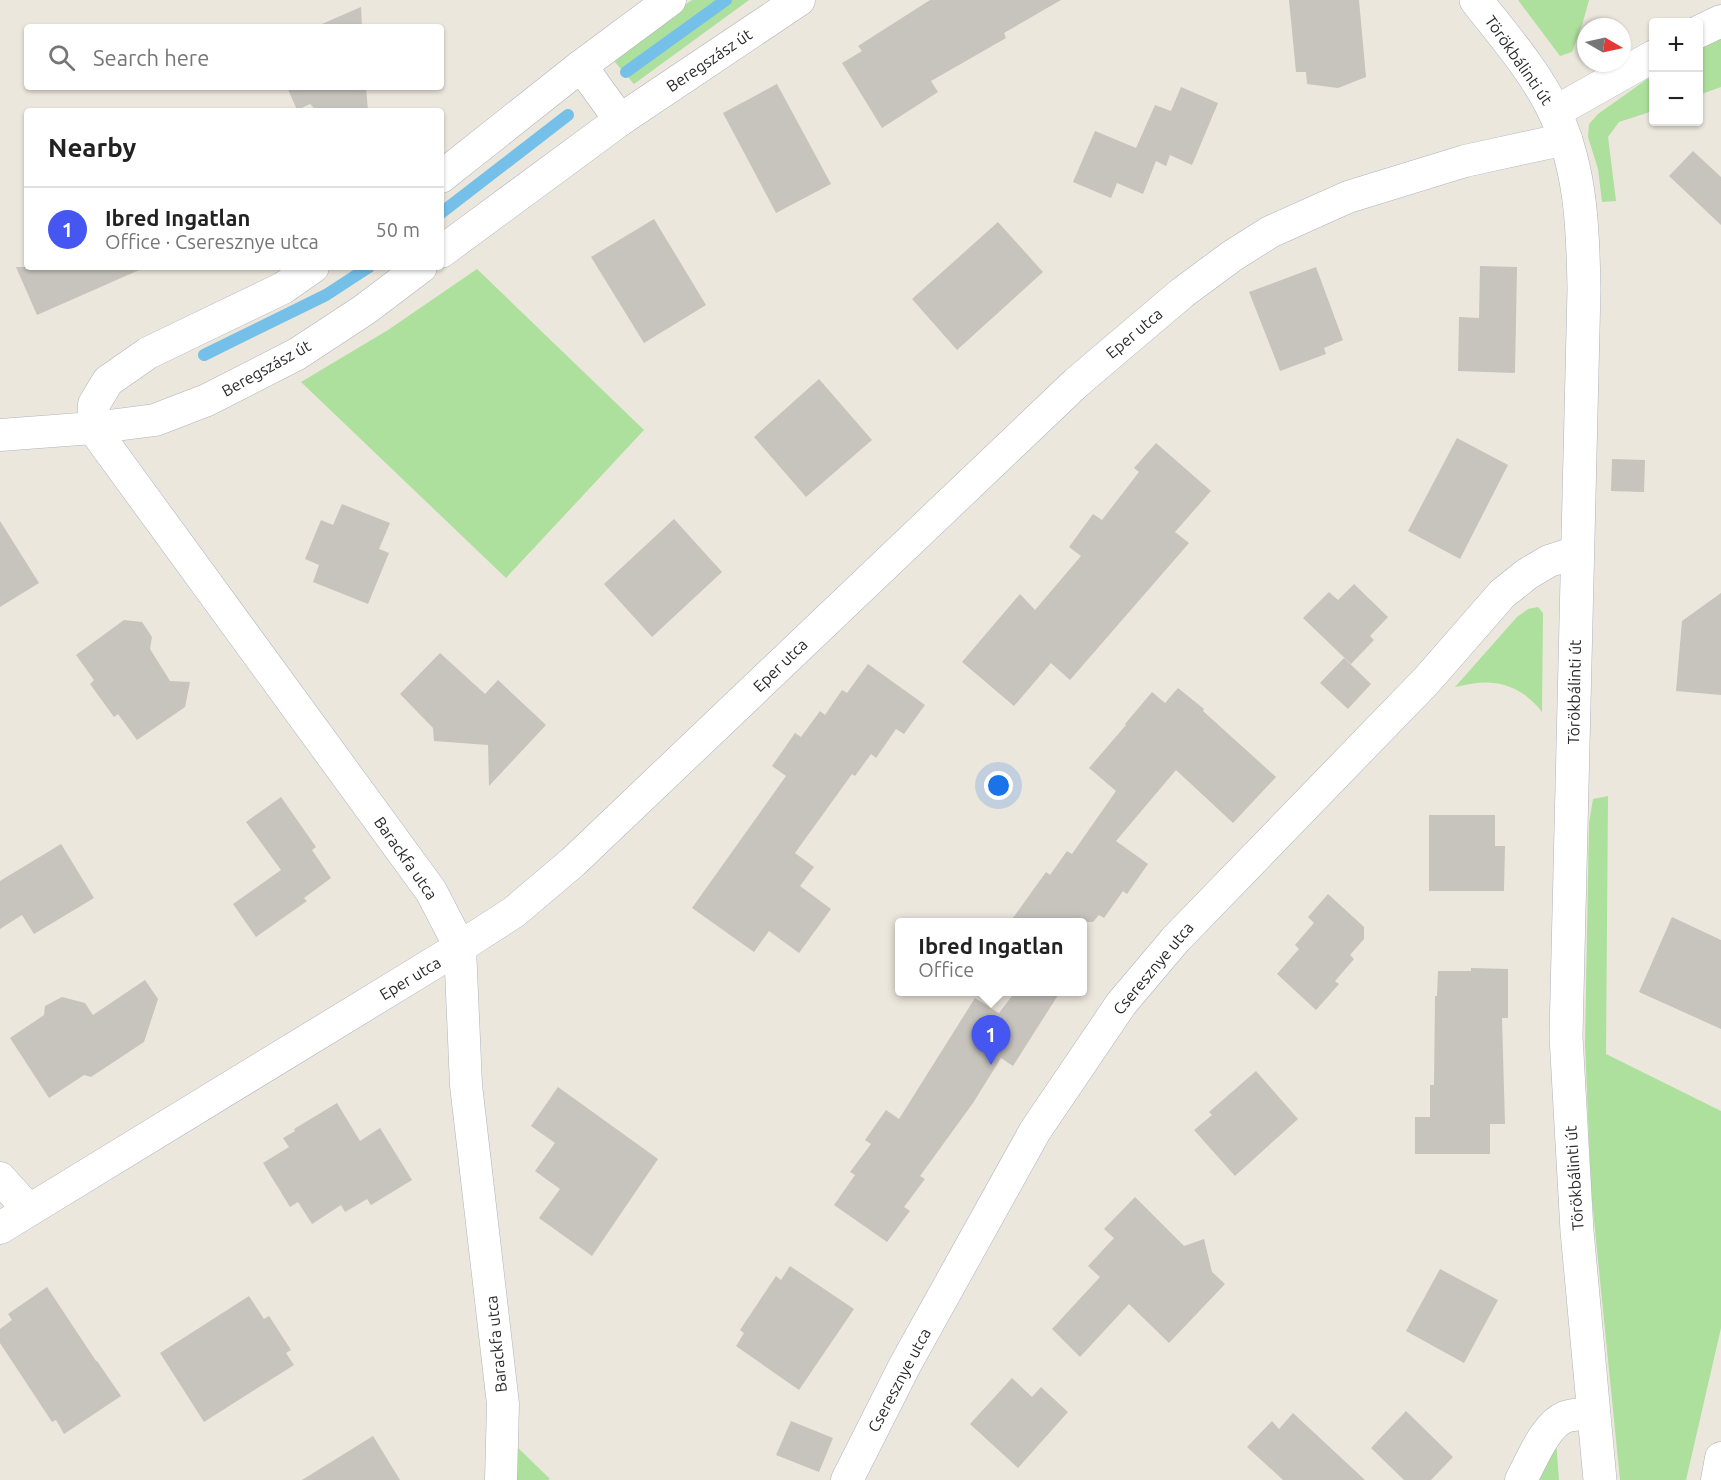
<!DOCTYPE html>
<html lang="en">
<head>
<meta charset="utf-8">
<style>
	:root { --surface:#fff; --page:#f6f6f6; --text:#222; --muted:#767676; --line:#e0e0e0; --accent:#4556f1 }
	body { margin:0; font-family:Ubuntu,sans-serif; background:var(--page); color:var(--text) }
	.controls { position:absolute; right:18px; top:18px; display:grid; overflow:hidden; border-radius:6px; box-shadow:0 2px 4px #0004 }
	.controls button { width:54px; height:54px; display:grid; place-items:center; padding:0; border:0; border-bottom:2px solid var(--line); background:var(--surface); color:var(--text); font:30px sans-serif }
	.compass { position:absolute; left:1577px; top:18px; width:54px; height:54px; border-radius:50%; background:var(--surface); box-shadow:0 2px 4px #0004; rotate:99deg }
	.you { position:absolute; left:999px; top:786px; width:21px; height:21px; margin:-15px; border:4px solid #fff; border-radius:50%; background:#1a73e8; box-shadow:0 0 0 9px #1a73e833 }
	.badge { display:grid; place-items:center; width:39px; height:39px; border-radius:50%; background:var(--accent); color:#fff; font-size:20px; font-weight:700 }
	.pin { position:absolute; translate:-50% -50px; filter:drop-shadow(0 2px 3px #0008) }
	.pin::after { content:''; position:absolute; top:32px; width:21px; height:18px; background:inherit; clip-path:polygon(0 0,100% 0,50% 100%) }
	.popup { position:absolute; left:895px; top:918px; width:192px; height:78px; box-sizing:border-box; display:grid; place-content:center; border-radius:6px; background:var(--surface); filter:drop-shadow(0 2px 4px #0005); font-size:20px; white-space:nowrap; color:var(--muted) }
	.popup b { font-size:22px; color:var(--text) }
	.popup::after { content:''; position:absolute; left:50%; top:100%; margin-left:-12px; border:12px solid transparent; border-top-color:var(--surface) }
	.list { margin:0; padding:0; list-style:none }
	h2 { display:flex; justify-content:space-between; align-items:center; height:78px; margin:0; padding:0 24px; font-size:26px }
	h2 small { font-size:20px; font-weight:400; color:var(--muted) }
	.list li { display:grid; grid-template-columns:39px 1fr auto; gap:18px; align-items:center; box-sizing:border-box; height:84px; padding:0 24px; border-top:2px solid var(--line) }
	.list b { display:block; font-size:22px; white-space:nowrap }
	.list p { margin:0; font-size:20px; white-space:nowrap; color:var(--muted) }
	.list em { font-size:20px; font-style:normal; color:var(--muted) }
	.icon { flex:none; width:33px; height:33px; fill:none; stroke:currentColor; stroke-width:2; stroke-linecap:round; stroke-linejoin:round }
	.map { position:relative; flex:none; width:1721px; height:1480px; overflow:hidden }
	.search { position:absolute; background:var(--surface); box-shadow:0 2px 4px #0004; left:24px; top:24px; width:420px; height:66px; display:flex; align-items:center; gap:15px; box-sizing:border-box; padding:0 21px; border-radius:6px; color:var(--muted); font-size:22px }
	.panel { position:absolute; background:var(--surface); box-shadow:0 2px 4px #0004; left:24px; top:108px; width:420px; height:162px; border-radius:6px }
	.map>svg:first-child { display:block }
</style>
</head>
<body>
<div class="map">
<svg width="1721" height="1480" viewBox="0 0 1721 1480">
	<rect width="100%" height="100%" fill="#ece7dd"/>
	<g fill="#ade09c">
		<path d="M 692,0 L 749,0 L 634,84 L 615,62 L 615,53 Z"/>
		<path d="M 1518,0 L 1589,0 L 1583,22 L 1572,52 L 1560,56 Z"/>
		<path d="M 1721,36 L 1721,87 L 1699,95 L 1698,46 Z"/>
		<path d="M 1653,75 L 1653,111 L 1619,122 L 1608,137 L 1616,201 L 1602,202 L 1598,169 L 1588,137 L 1589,124 L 1598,114 Z"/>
		<path d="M 477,269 L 644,430 L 506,578 L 301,382 L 388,330 Z"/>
		<path d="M 1538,607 L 1543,613 L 1542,712 C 1537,705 1532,701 1525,695 C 1500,679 1483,681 1455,687 L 1517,617 L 1528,609 Z"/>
		<path d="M 1608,796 L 1606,1054 L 1721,1111 L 1721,1328 L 1686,1480 L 1620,1480 L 1591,1190 L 1585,1044 L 1589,823 L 1593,799 Z"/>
		<path d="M 1556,1440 L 1559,1480 L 1536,1480 Z"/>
		<path d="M 515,1445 L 550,1479 L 548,1480 L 510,1480 Z"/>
	</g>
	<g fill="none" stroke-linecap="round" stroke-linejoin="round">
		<g stroke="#75c0e9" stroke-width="12">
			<path d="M 626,72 L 726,0"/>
			<path d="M 441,213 L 568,115"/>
			<path d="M 204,355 L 326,295 L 369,267"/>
		</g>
	</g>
	<g fill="#c7c3bd">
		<path d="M 930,0 L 1061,0 L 1004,33 L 1006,38 L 931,81 L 938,92 L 882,128 L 842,63 L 862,51 L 858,46 Z"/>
		<path d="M 1289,0 L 1359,0 L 1366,77 L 1338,88 L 1307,84 L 1306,72 L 1296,72 Z"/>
		<path d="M 361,7 L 362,27 L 315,27 Z"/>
		<path d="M 777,84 L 831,184 L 776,213 L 723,113 Z"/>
		<path d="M 287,87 L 366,87 L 368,111 L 317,111 L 310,104 L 297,110 Z"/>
		<path d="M 1181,87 L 1218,103 L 1192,165 L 1170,155 L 1166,166 L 1156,161 L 1143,194 L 1117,183 L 1111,198 L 1073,182 L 1095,131 L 1136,148 L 1155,105 L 1171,111 Z"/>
		<path d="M 1693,151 L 1721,177 L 1721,225 L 1669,176 Z"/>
		<path d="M 654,219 L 706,305 L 644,343 L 591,257 Z"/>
		<path d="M 998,222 L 1043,272 L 957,350 L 912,299 Z"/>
		<path d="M 1480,266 L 1517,267 L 1515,373 L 1458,371 L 1459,317 L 1479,318 Z"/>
		<path d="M 16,267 L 146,267 L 37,315 Z"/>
		<path d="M 1316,267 L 1343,340 L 1324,348 L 1326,354 L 1280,371 L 1249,292 Z"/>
		<path d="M 819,379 L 872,440 L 806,497 L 754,437 Z"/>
		<path d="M 1457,438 L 1508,465 L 1460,559 L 1408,531 Z"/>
		<path d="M 1156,443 L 1211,491 L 1175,532 L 1189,543 L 1070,680 L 1051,663 L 1014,706 L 962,662 L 1020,594 L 1035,610 L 1081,556 L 1069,547 L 1093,514 L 1102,520 L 1139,472 L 1134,468 Z"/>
		<path d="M 1612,459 L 1645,460 L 1644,492 L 1611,491 Z"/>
		<path d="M 342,504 L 390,523 L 379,549 L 389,553 L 368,604 L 313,582 L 319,565 L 305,559 L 321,520 L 333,525 Z"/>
		<path d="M 674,519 L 722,572 L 652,637 L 604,584 Z"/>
		<path d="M 0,521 L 39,583 L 0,607 Z"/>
		<path d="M 1354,584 L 1388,617 L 1370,636 L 1374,640 L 1351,664 L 1303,618 L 1329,592 L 1338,600 Z"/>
		<path d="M 1721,593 L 1721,695 L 1676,691 L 1682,621 Z"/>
		<path d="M 124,620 L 142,622 L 152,637 L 150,649 L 170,681 L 190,682 L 185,707 L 137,740 L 118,714 L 114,717 L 90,684 L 94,680 L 76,655 Z"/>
		<path d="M 440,653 L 485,694 L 498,680 L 546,725 L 489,786 L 488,745 L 434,741 L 433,728 L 400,694 Z"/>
		<path d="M 1344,658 L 1371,684 L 1348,709 L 1320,683 Z"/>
		<path d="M 868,664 L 925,705 L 904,734 L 896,729 L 876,758 L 871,754 L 855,776 L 852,774 L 795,853 L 814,867 L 800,886 L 831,909 L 799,953 L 769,931 L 754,952 L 692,908 L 786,776 L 772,766 L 795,733 L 801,737 L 820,711 L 825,715 L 842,690 L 847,693 Z"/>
		<path d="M 1178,688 L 1204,709 L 1203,711 L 1276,777 L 1233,823 L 1176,770 L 1116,841 L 1148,864 L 1127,894 L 1123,891 L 1104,918 L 1099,915 L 1093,922 L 1010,922 L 1046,872 L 1050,875 L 1067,851 L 1072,854 L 1116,791 L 1089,768 L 1126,725 L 1125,724 L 1152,692 L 1165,703 Z"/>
		<path d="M 281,797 L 316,847 L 312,850 L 331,878 L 304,898 L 307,901 L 256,937 L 233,904 L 281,870 L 246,822 Z"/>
		<path d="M 1429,815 L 1495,815 L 1495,846 L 1505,846 L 1504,891 L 1429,891 Z"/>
		<path d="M 61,844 L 94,898 L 34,934 L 22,915 L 0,929 L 0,881 Z"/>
		<path d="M 1328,894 L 1364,927 L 1364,939 L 1350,955 L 1354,959 L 1335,981 L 1339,984 L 1316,1010 L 1277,974 L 1299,949 L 1295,945 L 1314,923 L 1308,917 Z"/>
		<path d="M 1672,917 L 1721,940 L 1721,1029 L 1639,992 Z"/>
		<path d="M 1471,968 L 1508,969 L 1508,1018 L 1502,1018 L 1505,1124 L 1490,1124 L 1490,1154 L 1415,1154 L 1415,1117 L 1430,1117 L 1430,1085 L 1434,1085 L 1435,996 L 1437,996 L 1438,971 L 1471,971 Z"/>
		<path d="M 145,980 L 158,999 L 144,1042 L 91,1077 L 84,1075 L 49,1098 L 10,1038 L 44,1015 L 45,1006 L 62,997 L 85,1003 L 93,1015 Z"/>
		<path d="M 1015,992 L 1060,992 L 1013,1066 L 1001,1058 L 973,1103 L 920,1176 L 925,1179 L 904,1207 L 910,1211 L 887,1242 L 834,1205 L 855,1175 L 850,1172 L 871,1144 L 865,1140 L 886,1110 L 899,1119 L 975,998 L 999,1013 Z"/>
		<path d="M 1256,1071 L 1298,1119 L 1235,1176 L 1194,1130 L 1212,1115 L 1209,1112 Z"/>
		<path d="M 558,1087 L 658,1159 L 592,1256 L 539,1218 L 560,1189 L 535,1171 L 555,1143 L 531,1126 Z"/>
		<path d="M 337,1103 L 360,1141 L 380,1128 L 412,1180 L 371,1205 L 367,1199 L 345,1212 L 341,1205 L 312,1224 L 298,1202 L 290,1207 L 263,1163 L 289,1147 L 283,1138 L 295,1131 L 294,1129 Z"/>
		<path d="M 1135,1197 L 1184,1246 L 1204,1239 L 1212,1272 L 1225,1284 L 1169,1343 L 1129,1304 L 1080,1357 L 1052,1329 L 1100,1277 L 1088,1266 L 1114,1238 L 1104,1229 Z"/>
		<path d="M 790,1266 L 854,1309 L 799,1390 L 736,1346 L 744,1333 L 740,1330 L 776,1276 L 781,1280 Z"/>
		<path d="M 1440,1269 L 1498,1300 L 1464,1363 L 1406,1331 Z"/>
		<path d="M 47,1287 L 96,1361 L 97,1361 L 121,1396 L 64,1434 L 56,1420 L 52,1422 L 0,1343 L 0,1329 L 12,1320 L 8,1314 Z"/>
		<path d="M 249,1296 L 264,1319 L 269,1316 L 291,1350 L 286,1353 L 294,1365 L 204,1422 L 160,1353 Z"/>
		<path d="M 1012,1378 L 1032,1397 L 1041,1387 L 1068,1412 L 1018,1468 L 970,1424 Z"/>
		<path d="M 1406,1411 L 1453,1457 L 1431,1480 L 1404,1480 L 1371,1448 Z"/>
		<path d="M 1293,1413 L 1365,1480 L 1283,1480 L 1247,1447 L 1272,1421 L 1279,1429 Z"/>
		<path d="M 791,1421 L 833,1438 L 819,1472 L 776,1455 Z"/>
		<path d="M 373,1436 L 400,1480 L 302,1480 Z"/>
	</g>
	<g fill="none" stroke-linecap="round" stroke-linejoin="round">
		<g stroke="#b0b2bd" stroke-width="33">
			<g id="street">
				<path d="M 1698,32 L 1721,21"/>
				<path d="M 581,66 L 620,120"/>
				<path d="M 1555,112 L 1654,56"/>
				<path d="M 441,177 L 581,66 L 670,0"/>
				<path d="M 441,252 L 620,120 L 799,0"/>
				<path d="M 93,428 L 431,891 L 460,947 L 466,1085 L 503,1404 L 501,1480"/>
				<path d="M 93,428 L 94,404 L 108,381 L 148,353 L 283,288 L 313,267"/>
				<path d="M 0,435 L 93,428 L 155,420 L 207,400 L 297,354 L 364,310 L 421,267"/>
				<path d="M 0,1178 L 29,1210"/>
				<path d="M 0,1228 L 460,947 L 514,912 L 573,862 L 1076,383 L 1182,293 L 1232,256 L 1270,232 L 1348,197 L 1465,161 L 1566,139"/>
				<path d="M 847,1480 L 905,1365 L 1035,1131 L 1121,1004 L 1175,940 L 1427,680 L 1502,594 L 1527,574 L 1549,561 L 1577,552"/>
				<path d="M 1521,1480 C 1531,1462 1545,1425 1565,1417 C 1573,1414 1585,1414 1594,1413"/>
				<path d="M 1717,1480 L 1721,1458"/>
			</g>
		</g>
		<g stroke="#b0b2bd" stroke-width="34">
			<path id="secondary" d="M 1476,0 C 1504,36 1536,72 1555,113 C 1581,168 1583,229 1584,289 L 1566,1036 L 1577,1231 L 1600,1480"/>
		</g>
		<use href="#street" stroke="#fff" stroke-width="32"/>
		<use href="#secondary" stroke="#fff" stroke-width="33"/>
	</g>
	<g text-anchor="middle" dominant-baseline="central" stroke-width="6" stroke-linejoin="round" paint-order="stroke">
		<g font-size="16" fill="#2a2a2a" stroke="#fff">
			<text transform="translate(709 60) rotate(-34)">Beregszász út</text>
			<text transform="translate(1519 60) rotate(55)">Törökbálinti út</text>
			<text transform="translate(1134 333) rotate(-40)">Eper utca</text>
			<text transform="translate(266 368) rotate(-29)">Beregszász út</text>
			<text transform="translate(780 665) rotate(-44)">Eper utca</text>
			<text transform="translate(1574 692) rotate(-89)">Törökbálinti út</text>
			<text transform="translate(406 858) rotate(55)">Barackfa utca</text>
			<text transform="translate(1153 968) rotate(-50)">Cseresznye utca</text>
			<text transform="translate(410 978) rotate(-31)">Eper utca</text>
			<text transform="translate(1574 1178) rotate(-94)">Törökbálinti út</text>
			<text transform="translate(496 1344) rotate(-96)">Barackfa utca</text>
			<text transform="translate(899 1380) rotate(-62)">Cseresznye utca</text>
		</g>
	</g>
</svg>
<div class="controls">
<button>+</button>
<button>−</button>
</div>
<svg class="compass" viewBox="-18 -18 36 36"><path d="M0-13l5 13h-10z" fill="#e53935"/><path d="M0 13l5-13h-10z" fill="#767676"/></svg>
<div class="you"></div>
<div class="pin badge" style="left:991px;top:1065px">1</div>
<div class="popup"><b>Ibred Ingatlan</b>Office</div>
<div class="search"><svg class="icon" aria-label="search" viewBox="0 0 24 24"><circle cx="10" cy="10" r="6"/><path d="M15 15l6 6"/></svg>Search here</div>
<section class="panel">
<h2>Nearby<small></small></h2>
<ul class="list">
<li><span class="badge">1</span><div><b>Ibred Ingatlan</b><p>Office · Cseresznye utca</p></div><em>50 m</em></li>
</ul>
</section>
</div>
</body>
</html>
